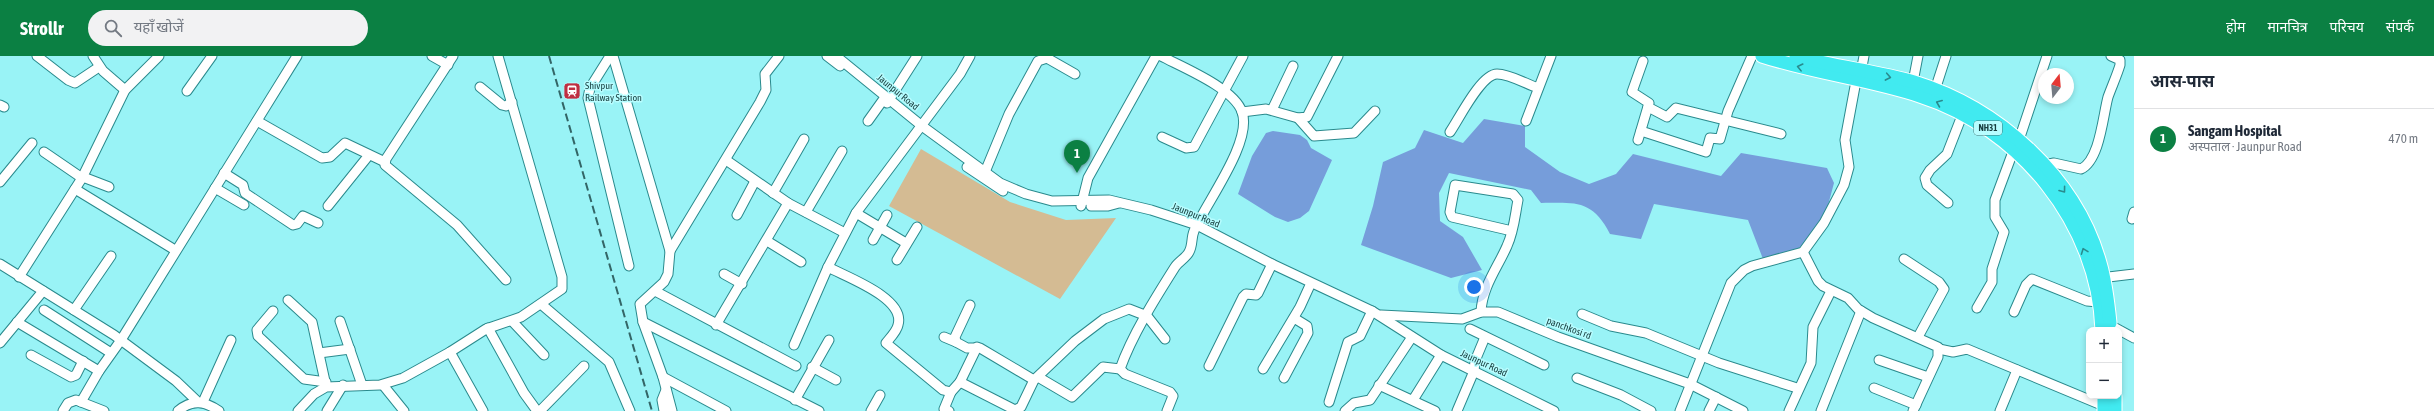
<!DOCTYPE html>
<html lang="hi">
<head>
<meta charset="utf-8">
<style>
	:root { --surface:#fff; --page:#f2f2f3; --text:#1f2937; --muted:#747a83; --line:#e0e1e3; --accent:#0b8043 }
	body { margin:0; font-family:"Asap Condensed","Noto Sans Devanagari",sans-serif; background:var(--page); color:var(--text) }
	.controls { position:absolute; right:12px; bottom:12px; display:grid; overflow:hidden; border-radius:8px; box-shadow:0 2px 6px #0003 }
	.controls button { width:36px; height:36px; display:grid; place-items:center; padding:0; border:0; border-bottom:1px solid var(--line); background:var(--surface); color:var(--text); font:20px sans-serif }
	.compass { position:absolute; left:2038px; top:12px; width:36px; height:36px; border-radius:50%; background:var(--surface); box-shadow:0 2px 6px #0003; rotate:16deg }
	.you { position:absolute; left:1474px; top:231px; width:14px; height:14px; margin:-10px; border:3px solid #fff; border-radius:50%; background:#1a73e8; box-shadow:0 0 0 6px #1a73e833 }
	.badge { display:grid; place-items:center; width:26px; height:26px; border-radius:50%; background:var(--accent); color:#fff; font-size:13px; font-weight:700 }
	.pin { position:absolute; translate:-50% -33px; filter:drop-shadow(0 1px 2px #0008) }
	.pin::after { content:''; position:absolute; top:21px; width:14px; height:12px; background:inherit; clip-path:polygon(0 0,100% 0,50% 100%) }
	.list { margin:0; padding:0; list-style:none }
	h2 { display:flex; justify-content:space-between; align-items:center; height:52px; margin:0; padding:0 16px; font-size:17px }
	h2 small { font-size:13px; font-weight:400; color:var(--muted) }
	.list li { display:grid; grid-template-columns:26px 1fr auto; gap:12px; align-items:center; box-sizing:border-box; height:60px; padding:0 16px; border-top:1px solid var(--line) }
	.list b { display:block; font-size:15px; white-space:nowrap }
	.list p { margin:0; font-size:13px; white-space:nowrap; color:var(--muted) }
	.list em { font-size:13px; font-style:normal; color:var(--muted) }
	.icon { flex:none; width:22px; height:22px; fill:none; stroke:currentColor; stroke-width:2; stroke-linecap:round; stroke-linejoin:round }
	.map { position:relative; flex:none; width:2134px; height:355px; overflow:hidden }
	header { display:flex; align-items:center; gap:24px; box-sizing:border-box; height:56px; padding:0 20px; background:var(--accent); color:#fff }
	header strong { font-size:19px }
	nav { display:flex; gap:22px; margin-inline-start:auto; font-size:14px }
	.search { width:280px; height:36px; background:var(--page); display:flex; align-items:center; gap:10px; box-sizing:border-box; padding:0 14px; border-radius:22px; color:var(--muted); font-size:15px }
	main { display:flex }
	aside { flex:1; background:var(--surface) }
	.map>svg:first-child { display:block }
</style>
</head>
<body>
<header>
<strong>Strollr</strong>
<div class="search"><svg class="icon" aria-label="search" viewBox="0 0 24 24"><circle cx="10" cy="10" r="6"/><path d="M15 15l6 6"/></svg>यहाँ खोजें</div>
<nav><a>होम</a><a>मानचित्र</a><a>परिचय</a><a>संपर्क</a></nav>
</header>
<main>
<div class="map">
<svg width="2134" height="355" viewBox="0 0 2134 355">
	<rect width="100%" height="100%" fill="#99f3f6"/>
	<path fill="#d4bb93" d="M 921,93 L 1010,146 L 1066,164 L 1116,162 L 1060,243 L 889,150 Z"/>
	<g fill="#769dda">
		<path d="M 1484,63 L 1525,70 L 1525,91 L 1560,116 L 1589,128 L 1616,118 L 1633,98 L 1721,120 L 1741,97 L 1827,112 L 1834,127 L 1823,168 L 1797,194 L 1763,203 L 1748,164 L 1654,148 L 1641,183 L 1610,178 C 1592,143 1575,147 1541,147 L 1531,134 L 1449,117 L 1439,137 L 1440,165 L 1463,181 L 1482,214 L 1451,222 L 1361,189 L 1373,150 L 1383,106 L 1415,92 L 1424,74 L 1463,87 Z"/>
		<path d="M 1273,75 L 1300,79 L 1307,84 L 1311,92 L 1332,104 L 1309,155 L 1300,162 L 1288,166 L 1275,161 L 1238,138 L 1252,100 L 1266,77 Z"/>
	</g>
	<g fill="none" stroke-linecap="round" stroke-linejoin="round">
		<g stroke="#2a8a8d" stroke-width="11">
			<g id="minor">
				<path d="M 37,0 L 68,24 L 75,27 L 99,11"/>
				<path d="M 93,0 L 103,15 L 125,34"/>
				<path d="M 432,0 L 448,9"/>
				<path d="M 453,0 L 386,103 L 385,109 L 457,169 L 506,224"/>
				<path d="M 610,0 L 590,32 L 588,42 L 629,210"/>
				<path d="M 613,0 L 670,195 L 668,218 L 664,226 L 640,248 L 643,266 L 663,321 L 672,355"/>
				<path d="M 827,0 L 840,10"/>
				<path d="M 836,0 L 922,70 L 1000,127 L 1026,138 L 1052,145 L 1109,144 L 1151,154 L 1197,169 L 1272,208 L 1372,255 L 1441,299 L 1554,355"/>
				<path d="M 1161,0 C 1182,11 1234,32 1242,56 C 1253,86 1205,148 1194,175 C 1191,182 1193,189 1189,196 C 1186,202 1179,205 1175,211 C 1156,241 1132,279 1120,313 L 1125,318 L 1170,336 L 1173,340 L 1167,355"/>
				<path d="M 1861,16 L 1864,0"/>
				<path d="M 1913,26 L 1918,0"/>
				<path d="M 480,31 L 502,49 L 506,50 L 512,46"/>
				<path d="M 1935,34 L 1946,0"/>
				<path d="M 187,35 L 212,0"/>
				<path d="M 887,47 L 917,0"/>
				<path d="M 0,49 L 4,51"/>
				<path d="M 1648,51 L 1667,61 L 1676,52 L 1781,78"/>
				<path d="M 1272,54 L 1293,10"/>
				<path d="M 1242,56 L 1266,53 L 1298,62 L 1307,61 L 1338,0"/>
				<path d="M 1298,62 L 1314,80 L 1354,77 L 1375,55"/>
				<path d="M 257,65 L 322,102 L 330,101 L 345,87 L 385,106"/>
				<path d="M 868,65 L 883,44"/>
				<path d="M 1526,65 L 1551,0"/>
				<path d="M 1641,75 L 1706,96 L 1710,82 L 1720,83 L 1728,55 L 1752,0"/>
				<path d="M 1450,76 C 1459,63 1481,18 1497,18 C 1510,18 1526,28 1538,32"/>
				<path d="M 1162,81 L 1186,92 L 1194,91 L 1243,0"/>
				<path d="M 1638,84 L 1649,47 L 1632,36 L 1643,5"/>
				<path d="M 2019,84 L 2047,0"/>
				<path d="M 44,96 L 82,122"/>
				<path d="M 726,104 L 788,147 L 845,177"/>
				<path d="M 2044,109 L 2054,107 L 2081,113 C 2100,104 2103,59 2108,41 C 2112,30 2117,19 2120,9 L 2120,4 L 2111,0"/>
				<path d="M 967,111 L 1003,135"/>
				<path d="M 985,116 L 1009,58 L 1038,5 L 1047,2 L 1075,18"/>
				<path d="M 224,117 L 243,129 L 245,137 L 293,169 L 297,168 L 303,160 L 318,167"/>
				<path d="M 83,121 L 109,131"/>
				<path d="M 0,126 L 32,87"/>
				<path d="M 215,132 L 244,149"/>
				<path d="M 75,133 L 175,194"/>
				<path d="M 773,137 L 804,83"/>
				<path d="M 1948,147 L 1927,129 L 1925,122 L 1930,114 L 1947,98 L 1963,57"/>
				<path d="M 328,150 L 369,99"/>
				<path d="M 1081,150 L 1088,122 L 1156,0"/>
				<path d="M 1091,150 L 1108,150 L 1119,147"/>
				<path d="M 806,156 L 842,95"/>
				<path d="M 856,157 L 906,187"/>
				<path d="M 737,159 L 755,125"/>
				<path d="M 2132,163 L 2134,156"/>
				<path d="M 873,184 L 887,159"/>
				<path d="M 767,185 L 801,206"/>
				<path d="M 670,195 L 760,46 L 766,34 L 765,18 L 779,0"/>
				<path d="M 1803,196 L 1818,225 L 1823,230 L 1848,242 L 1858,253 L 1873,262 L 1938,291 L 1938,301 L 1913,355"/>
				<path d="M 1904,203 L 1939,226 L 1944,233 L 1918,281"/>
				<path d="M 897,204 L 917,171"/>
				<path d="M 0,208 L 114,279 L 176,325 L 198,346"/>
				<path d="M 828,211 C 846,221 906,242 898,269 C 897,275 890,282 886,287 L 943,334 L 951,336 L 960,326 L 1015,354 L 1021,351 L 1034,324 L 1075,285 L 1104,263 L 1129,253 L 1147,260 L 1165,283"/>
				<path d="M 724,218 L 742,228"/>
				<path d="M 19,221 L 82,122 L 125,34 L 159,0"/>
				<path d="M 2100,222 L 2134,218"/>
				<path d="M 655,235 L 796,310"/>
				<path d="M 288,244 L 312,266 L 326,330"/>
				<path d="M 541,248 L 609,306 L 630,355"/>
				<path d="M 970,249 L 955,281 L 956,286 L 967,292 L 980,292 L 1034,324"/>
				<path d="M 1977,252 L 1992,226 L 1992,213 L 2004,176 L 1995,161 L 1995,144 L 2014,93"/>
				<path d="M 44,254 L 111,297"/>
				<path d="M 74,254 L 111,200"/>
				<path d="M 273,255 L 257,274 L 258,280 L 304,323 L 326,326"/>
				<path d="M 1481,256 C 1482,231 1498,211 1507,190 C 1514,175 1515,159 1518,144 L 1513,138 L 1455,129 L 1450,156 L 1452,161 L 1512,175"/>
				<path d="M 2014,256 L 2026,229 L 2032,223 L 2087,245 L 2098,246"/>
				<path d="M 1582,258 L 1611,270 L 1646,277 L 1719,307 L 1797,332"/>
				<path d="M 1381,259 L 1462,263 L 1481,256 L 1498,256 L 1558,281 L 1690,328 L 1743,355"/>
				<path d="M 340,265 L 362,329"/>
				<path d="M 512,265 L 544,299"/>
				<path d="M 17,266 L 99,315"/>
				<path d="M 643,266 L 819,355"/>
				<path d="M 716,269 L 788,147"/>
				<path d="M 2110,269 L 2134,282"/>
				<path d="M 488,272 L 524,337 L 537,355"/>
				<path d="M 1470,273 L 1544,309"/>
				<path d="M 944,281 L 956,286"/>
				<path d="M 0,287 L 43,235"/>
				<path d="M 794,289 L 828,211 L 856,157 L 960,18 L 970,0"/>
				<path d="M 1939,293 L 1953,296 L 1967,293 L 2104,350"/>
				<path d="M 450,296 L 483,355"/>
				<path d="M 319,297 L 350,293"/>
				<path d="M 31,299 L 71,321 L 76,319 L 83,305"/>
				<path d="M 1879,304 L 1928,321"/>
				<path d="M 1209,310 L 1243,241 L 1246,238 L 1256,239 L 1258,237 L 1272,208"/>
				<path d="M 812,311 L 836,324"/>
				<path d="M 1263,313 L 1300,251 L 1311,227"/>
				<path d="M 663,321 L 726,355"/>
				<path d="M 1038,321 L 1072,341 L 1103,311 L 1120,313"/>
				<path d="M 1284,322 L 1308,277 L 1307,270 L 1294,262"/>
				<path d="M 1577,322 L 1621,339 L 1651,355"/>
				<path d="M 960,326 L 977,291"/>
				<path d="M 383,329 L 404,355"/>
				<path d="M 1379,329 L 1435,355"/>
				<path d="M 1874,332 L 1916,349"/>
				<path d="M 795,344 L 829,284"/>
				<path d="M 1413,344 L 1441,299"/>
				<path d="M 81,346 L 99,315 L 121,284 L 297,0"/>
				<path d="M 203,346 L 231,284"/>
				<path d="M 1329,346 L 1348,286 L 1360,280 L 1372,255"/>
				<path d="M 63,355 L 68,347 L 76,344 L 104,355"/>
				<path d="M 178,355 C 192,343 205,345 219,355"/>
				<path d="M 298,355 L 314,338 L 326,331 L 380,329 L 403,322 L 450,296 L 486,273 L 521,261 L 562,233 L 562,221 L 498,0"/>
				<path d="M 327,355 L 343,329"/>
				<path d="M 540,355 L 584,310"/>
				<path d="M 664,355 L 662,344 L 666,334"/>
				<path d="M 871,355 L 880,339"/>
				<path d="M 949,355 L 944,353 L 951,336"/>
				<path d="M 1345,355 L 1354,347 L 1370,344 L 1412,281"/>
				<path d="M 1457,355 L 1474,315 L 1475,305 L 1485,281"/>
				<path d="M 1680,355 L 1731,227 L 1744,214 L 1752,210 L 1803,196 L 1824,167 L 1844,129 L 1849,111 L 1845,84 L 1856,25"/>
				<path d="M 1709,355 L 1716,341"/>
				<path d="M 1789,355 L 1811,307 L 1813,271 L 1831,235"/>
				<path d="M 1821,355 L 1861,255"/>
				<path d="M 2000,355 L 2017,314"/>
			</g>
		</g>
		<g stroke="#fff" stroke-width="15">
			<g id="highway">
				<path d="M 1762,0 C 1814,17 1868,23 1920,40 C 2020,72 2098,167 2102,274"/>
				<path d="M 1796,0 C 1834,11 1876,15 1914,26 C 1999,52 2076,121 2100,207 C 2106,227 2108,247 2110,267"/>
				<path d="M 2104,340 L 2104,355"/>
				<path d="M 2115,340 L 2115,355"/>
			</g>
		</g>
		<use href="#minor" stroke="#fff" stroke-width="9"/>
		<use href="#highway" stroke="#41eaf0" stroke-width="13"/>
		<path stroke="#336566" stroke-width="2" stroke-dasharray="8 4" stroke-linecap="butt" d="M 549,0 L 652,355"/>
	</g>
	<defs><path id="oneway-chevron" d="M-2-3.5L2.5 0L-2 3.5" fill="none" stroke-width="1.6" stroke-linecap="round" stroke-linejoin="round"/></defs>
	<g stroke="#298b8e">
		<use href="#oneway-chevron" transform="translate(1800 11) rotate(-166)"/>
		<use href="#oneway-chevron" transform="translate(1888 21) rotate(11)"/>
		<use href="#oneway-chevron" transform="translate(1939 47) rotate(-158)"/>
		<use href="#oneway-chevron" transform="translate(2063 134) rotate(53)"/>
		<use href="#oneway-chevron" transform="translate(2084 195) rotate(-111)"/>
	</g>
	<defs>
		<g id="station-square" transform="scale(0.9)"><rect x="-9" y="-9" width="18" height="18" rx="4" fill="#bf2e41" stroke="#b7fdff"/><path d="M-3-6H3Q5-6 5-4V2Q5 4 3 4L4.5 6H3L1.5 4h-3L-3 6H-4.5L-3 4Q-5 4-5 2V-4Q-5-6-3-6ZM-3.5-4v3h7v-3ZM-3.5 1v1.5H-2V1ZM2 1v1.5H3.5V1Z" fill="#fff"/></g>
	</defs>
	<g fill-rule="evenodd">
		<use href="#station-square" x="572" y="35"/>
	</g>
	<g text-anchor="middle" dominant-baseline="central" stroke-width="3" stroke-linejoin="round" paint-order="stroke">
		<rect fill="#b7fdff" stroke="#467778" stroke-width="1" x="1974" y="65" width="28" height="14" rx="3"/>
		<g font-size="9" font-weight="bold" fill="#163d3e">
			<text x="1988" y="72">NH31</text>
		</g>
		<g font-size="10" fill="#163d3e" stroke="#b7fdff" text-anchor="start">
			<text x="585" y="29">Shivpur<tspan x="585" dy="12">Railway Station</tspan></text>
		</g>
		<g font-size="10" fill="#163d3e" stroke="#b7fdff">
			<text transform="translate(898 36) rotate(39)">Jaunpur Road</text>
			<text transform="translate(1196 159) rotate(22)">Jaunpur Road</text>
			<text transform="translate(1569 272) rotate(20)">panchkosi rd</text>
			<text transform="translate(1484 307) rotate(25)">Jaunpur Road</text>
		</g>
	</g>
</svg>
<div class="controls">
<button>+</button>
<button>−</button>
</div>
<svg class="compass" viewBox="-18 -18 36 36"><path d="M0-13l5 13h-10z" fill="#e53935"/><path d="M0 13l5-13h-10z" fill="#747a83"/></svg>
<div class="you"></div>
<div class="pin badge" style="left:1077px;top:117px">1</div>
</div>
<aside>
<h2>आस-पास<small></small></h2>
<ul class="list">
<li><span class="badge">1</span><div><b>Sangam Hospital</b><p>अस्पताल · Jaunpur Road</p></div><em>470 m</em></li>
</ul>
</aside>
</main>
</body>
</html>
